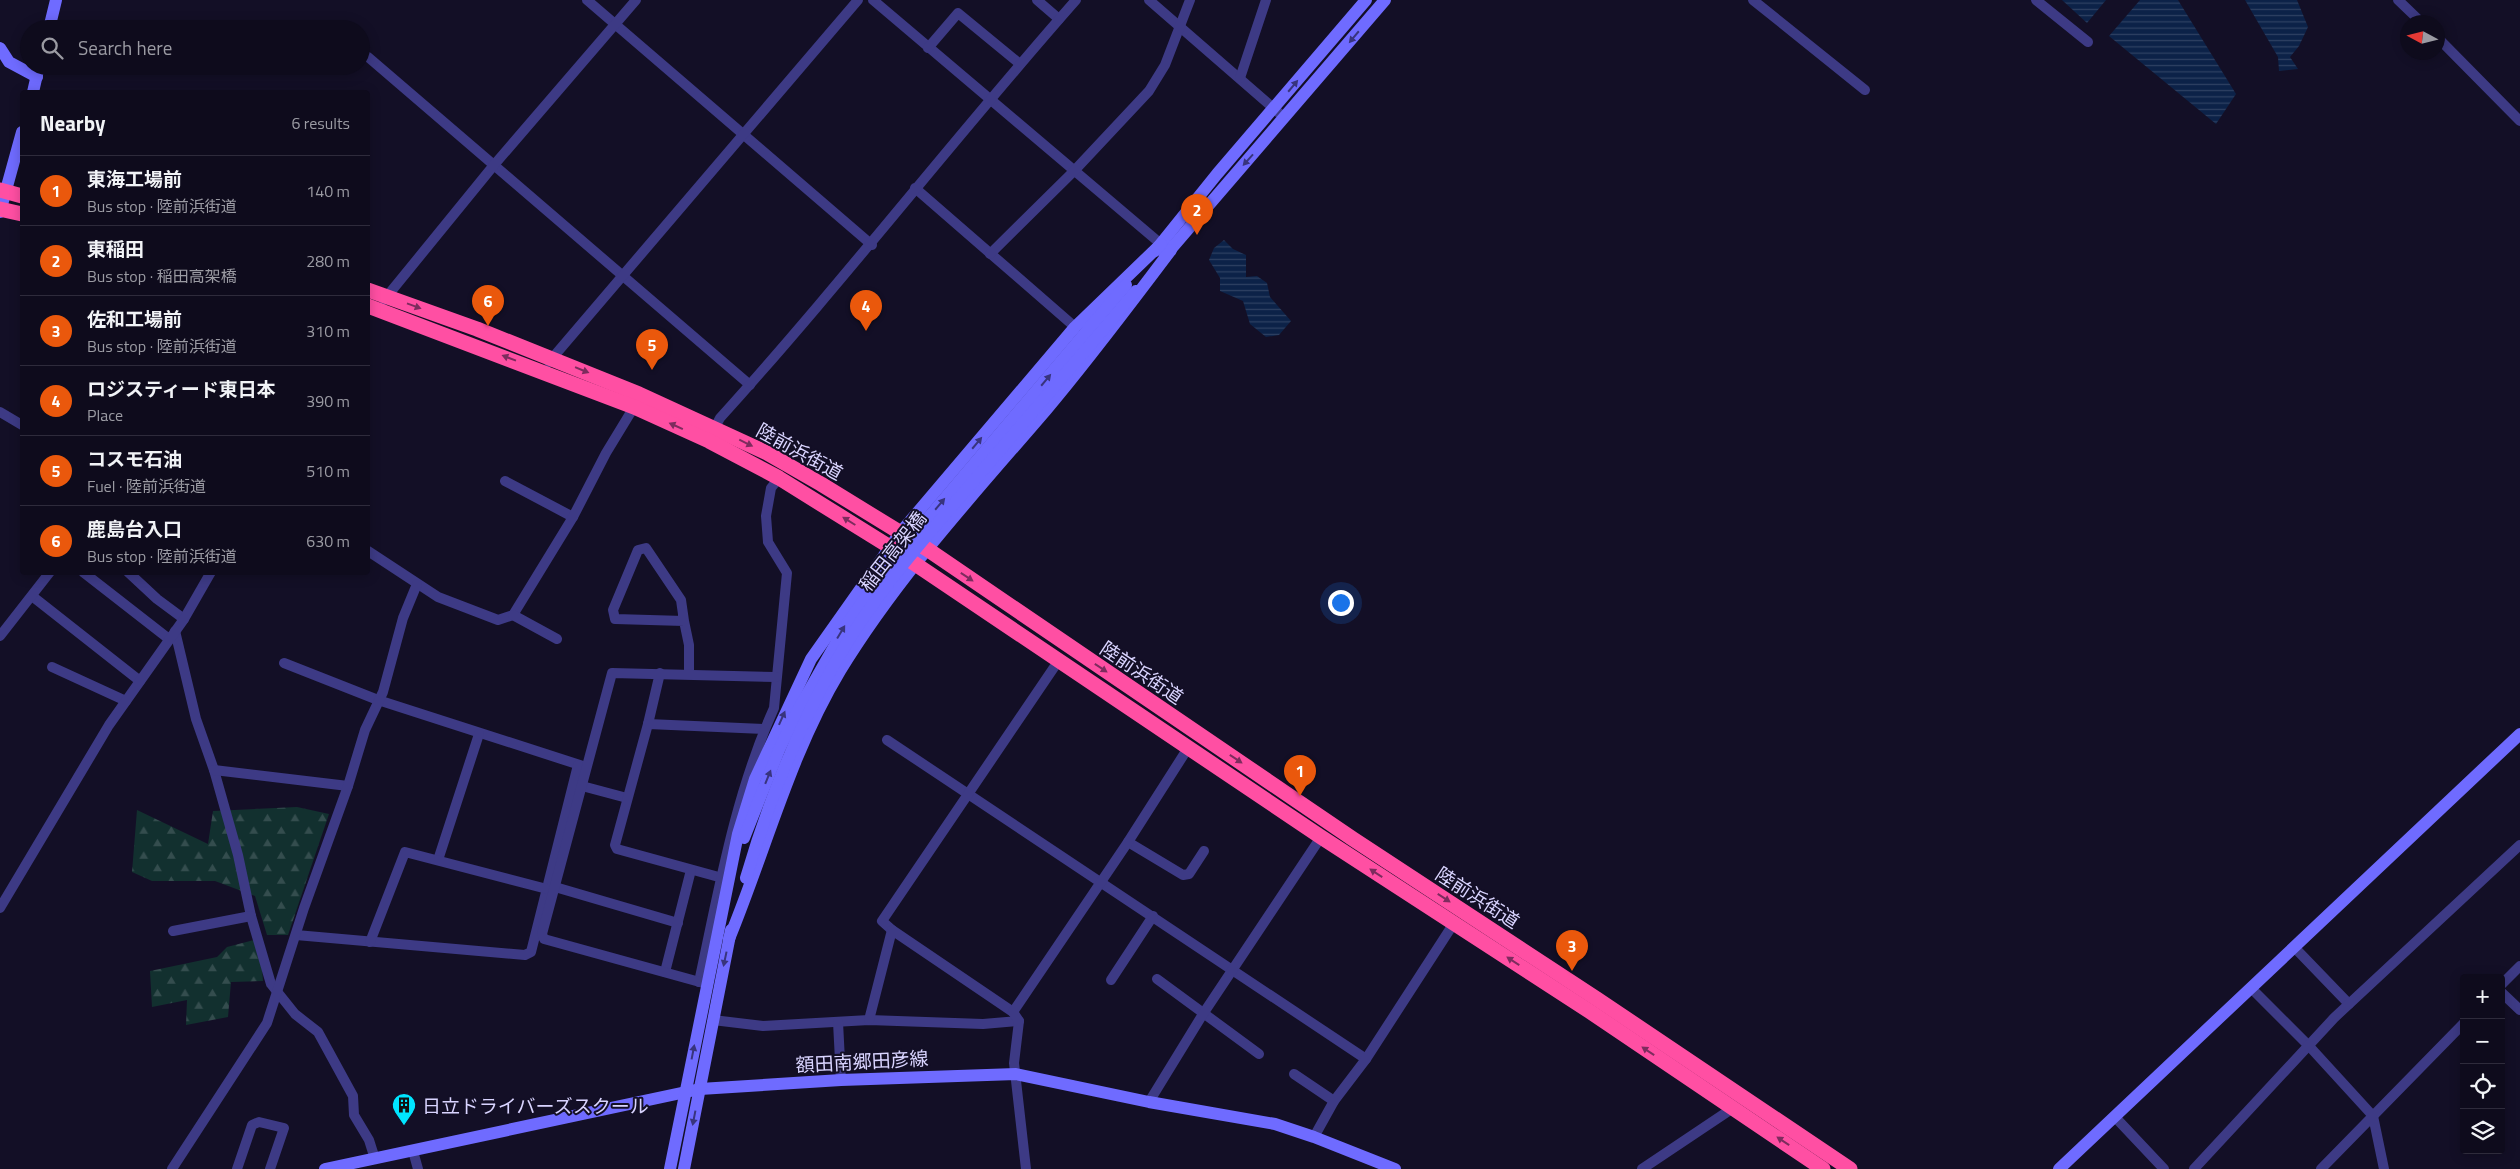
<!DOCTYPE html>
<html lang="en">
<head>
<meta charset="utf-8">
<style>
	:root { --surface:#0e0b1c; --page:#1c1929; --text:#f1f3f6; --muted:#9b9ba3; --line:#2e2b3b; --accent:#ea580c }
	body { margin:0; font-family:"Titillium Web","Noto Sans JP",sans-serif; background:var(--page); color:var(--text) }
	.controls { position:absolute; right:15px; bottom:15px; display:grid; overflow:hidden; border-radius:5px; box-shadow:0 2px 12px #0003 }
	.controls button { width:45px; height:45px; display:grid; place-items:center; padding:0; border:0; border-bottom:1px solid var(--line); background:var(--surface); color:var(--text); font:25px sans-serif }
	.compass { position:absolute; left:2400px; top:15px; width:45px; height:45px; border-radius:50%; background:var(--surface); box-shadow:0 2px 12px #0003; rotate:277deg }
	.you { position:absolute; left:1340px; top:602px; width:18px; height:18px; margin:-12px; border:4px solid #fff; border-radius:50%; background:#1a73e8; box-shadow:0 0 0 8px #1a73e833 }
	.badge { display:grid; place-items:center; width:32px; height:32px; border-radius:50%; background:var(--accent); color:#fff; font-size:16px; font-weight:700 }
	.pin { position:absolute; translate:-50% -41px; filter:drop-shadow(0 1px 2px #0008) }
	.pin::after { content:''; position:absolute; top:26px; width:18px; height:15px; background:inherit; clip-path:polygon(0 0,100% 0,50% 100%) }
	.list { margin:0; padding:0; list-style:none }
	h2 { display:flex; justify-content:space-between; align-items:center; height:65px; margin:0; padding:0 20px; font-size:21px }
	h2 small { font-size:16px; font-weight:400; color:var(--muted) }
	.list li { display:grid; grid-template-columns:32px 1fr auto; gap:15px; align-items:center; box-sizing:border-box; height:70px; padding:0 20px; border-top:1px solid var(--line) }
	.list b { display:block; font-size:19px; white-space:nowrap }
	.list p { margin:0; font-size:16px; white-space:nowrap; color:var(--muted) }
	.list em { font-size:16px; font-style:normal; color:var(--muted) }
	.icon { flex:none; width:28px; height:28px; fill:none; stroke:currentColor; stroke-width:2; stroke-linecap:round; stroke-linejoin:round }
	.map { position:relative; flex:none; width:2520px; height:1169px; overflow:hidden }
	.search { position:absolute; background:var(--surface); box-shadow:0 2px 12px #0003; left:20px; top:20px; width:350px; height:55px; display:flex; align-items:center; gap:12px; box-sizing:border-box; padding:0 18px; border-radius:28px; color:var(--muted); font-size:19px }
	.panel { position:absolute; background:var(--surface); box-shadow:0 2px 12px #0003; left:20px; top:90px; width:350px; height:485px; border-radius:5px }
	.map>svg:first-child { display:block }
</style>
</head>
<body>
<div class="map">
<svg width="2520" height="1169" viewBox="0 0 2520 1169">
	<defs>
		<pattern id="forest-firs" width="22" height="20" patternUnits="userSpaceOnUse" patternTransform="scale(1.25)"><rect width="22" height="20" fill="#12302f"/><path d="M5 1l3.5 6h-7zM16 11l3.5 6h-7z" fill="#344d4e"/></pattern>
		<pattern id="water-rules" width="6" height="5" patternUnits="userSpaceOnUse" patternTransform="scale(1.25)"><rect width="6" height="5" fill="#0c2248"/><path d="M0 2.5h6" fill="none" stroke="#2f4163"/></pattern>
	</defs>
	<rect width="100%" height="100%" fill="#130f26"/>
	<g fill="url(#forest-firs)">
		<path d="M 297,807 L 329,814 L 288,935 L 267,935 L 255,896 L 215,881 L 152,881 L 132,872 L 137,810 L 208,844 L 213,811 Z"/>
		<path d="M 254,940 L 262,968 L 263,981 L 231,982 L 228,1017 L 186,1025 L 187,1000 L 152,1007 L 150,971 L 217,957 L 227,947 Z"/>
	</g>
	<g fill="url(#water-rules)">
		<path d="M 2062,0 L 2106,0 L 2087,23 Z"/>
		<path d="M 2140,0 L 2178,0 L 2236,94 L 2216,124 L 2109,36 Z"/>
		<path d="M 2245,0 L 2297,0 L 2308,27 L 2299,46 L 2290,57 L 2298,69 L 2279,71 L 2278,57 Z"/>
		<path d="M 1224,240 L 1233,249 L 1246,255 L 1246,277 L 1257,276 L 1267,283 L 1270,297 L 1291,321 L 1279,335 L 1266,337 L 1250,324 L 1243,301 L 1220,291 L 1220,278 L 1209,260 L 1214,248 Z"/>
	</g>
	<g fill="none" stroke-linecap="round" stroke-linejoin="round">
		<g stroke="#3d3a85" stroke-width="10">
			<path d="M 587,0 L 872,245"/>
			<path d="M 873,0 L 1161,244"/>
			<path d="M 1037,0 L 1059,19"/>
			<path d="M 1149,0 L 1279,113"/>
			<path d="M 1753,0 L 1865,90"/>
			<path d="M 2036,0 L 2088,42"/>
			<path d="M 2398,0 L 2421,22"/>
			<path d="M 2438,38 L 2520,121"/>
			<path d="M 928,48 L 958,13 L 1020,64"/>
			<path d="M 368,57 L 750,385"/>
			<path d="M 1240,78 L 1266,0"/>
			<path d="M 915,188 L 1075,327"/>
			<path d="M 990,254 L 1074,171 L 1149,91 L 1165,65 L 1190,0"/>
			<path d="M 384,300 L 494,165 L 636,0"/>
			<path d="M 549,362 L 858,0"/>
			<path d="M 0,412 L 22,425"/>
			<path d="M 712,433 L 720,418 C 843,282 955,137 1076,0"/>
			<path d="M 505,481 L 573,517"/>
			<path d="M 368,551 L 438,597 L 498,620 L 513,615 L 573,517 L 606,453 L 634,407"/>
			<path d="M 83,572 L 169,639"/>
			<path d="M 128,572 L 157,599 L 184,619"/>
			<path d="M 32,596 L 140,681"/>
			<path d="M 513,615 L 557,639"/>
			<path d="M 684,621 L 681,600 L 646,548 L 638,550 L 613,610 L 615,619 L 684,621 L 689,645 L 689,674"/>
			<path d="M 175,631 L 196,719 L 214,770 L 238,855 L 251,916 L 271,984 L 295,1014 L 318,1032 L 353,1096 L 354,1115 L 369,1140 L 375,1159"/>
			<path d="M 0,636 L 50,572"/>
			<path d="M 284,663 L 378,700 L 583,766"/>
			<path d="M 52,667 L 126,701"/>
			<path d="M 648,724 L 660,673"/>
			<path d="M 887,740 L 1366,1059"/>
			<path d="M 214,770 L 348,786"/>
			<path d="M 582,786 L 627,798"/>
			<path d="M 1128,842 L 1183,875 L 1189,874 L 1204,851"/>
			<path d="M 438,860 L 479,734"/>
			<path d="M 726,879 L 617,849 L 615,845 L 648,724 L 764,729"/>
			<path d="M 555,887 L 678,923"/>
			<path d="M 0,908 L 109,725 L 184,619 L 211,572"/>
			<path d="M 892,930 L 882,921 L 1059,660"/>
			<path d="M 173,931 L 251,916"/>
			<path d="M 296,935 L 525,955 L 531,952 L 578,765"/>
			<path d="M 370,942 L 405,852 L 547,889"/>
			<path d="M 2295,948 L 2349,1004"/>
			<path d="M 665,972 L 691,870"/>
			<path d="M 1157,979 L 1259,1054"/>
			<path d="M 1111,980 L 1153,916"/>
			<path d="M 699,982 C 719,889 735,795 774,708 L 787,573 L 768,542 L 766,516 L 771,488 L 779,478"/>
			<path d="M 707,984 L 544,939 L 542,934 L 612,673 L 776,677"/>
			<path d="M 2501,985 L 2520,966"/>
			<path d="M 2251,988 L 2309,1046 L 2373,1116 L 2384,1169"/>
			<path d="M 2501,992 L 2520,1010"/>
			<path d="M 713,1020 L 763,1026 L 869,1020 L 983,1024 L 1019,1021"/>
			<path d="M 869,1020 L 892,930 L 1013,1012"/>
			<path d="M 838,1022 L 841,1080"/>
			<path d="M 1294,1074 L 1334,1101"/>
			<path d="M 1149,1102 L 1203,1014 L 1321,837"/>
			<path d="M 2115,1117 L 2164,1169"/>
			<path d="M 1314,1137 L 1334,1101 L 1366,1059 L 1454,923"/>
			<path d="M 413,1151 L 418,1169"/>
			<path d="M 172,1169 L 267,1023 L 304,908 L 348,786 L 365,730 L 383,692 L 403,618 L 417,584"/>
			<path d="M 237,1169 L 252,1125 L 259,1122 L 284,1128 L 270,1169"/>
			<path d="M 1026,1169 L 1014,1063 L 1019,1021 L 1013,1012 L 1128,842 L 1188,748"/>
			<path d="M 1642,1169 L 1733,1108"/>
			<path d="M 2194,1169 L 2334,1018 L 2520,845"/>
			<path d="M 2321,1169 L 2464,1023"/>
		</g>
		<g stroke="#6f6bff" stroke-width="12">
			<path d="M 49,29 L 56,0"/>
			<path d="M 0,48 L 9,62 L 37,77"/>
			<path d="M 33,92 L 39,66"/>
			<path d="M 0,212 L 22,132"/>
			<path d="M 1155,251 L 1217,174 L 1366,0"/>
			<path d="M 1165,256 L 1385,0"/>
			<path d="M 729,939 C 766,849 790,754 840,671 C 898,576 974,494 1046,410 C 1090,358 1130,304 1171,250"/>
			<path d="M 325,1169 L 700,1089 L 841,1080 L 1016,1074 L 1149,1102 L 1275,1124 L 1314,1137 L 1395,1169"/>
			<path d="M 670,1169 L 738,834 L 755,779 L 811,659 L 900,533 L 1075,327 L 1161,244"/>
			<path d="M 684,1169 L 731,930"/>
			<path d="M 2059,1169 L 2520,734"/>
		</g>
		<g stroke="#ff4fa3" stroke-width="15">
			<path d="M 0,190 L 22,196"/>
			<path d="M 0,209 L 22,214"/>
			<path d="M 368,290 L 477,329 L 639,394 L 767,453 L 821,484 L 927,549 L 1353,839 L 1597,999 L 1850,1169"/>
			<path d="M 368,306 L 634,407 L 709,441 L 779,478 L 890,547 L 1321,837 L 1589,1011 L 1823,1169"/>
		</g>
		<g stroke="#6f6bff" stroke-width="12">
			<path d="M 744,838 L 779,750 L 797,712 L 847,624 L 889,564 L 1126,285"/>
			<path d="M 746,878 C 768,802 797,730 836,661 C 873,596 923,540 971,484 C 1026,420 1081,355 1136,291"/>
		</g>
	</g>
	<defs><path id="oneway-solid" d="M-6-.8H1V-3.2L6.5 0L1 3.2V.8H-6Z" transform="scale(1.25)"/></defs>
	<g fill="#38347d">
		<use href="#oneway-solid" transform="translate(1354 37) rotate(130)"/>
		<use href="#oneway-solid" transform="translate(1293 86) rotate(-50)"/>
		<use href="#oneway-solid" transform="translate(1248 160) rotate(132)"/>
		<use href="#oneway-solid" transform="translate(1046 380) rotate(-50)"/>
		<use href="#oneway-solid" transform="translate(977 443) rotate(-50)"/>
		<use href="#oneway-solid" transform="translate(940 504) rotate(-50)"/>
		<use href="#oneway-solid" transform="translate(841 632) rotate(-59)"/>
		<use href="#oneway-solid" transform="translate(782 718) rotate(-66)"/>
		<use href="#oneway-solid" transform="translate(768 777) rotate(-68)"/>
		<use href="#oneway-solid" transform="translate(725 959) rotate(102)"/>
		<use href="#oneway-solid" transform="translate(693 1052) rotate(-79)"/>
		<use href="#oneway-solid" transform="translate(694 1118) rotate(101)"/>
	</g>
	<g fill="#7d2c5e">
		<use href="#oneway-solid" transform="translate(414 306) rotate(20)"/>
		<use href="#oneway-solid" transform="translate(509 358) rotate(-159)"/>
		<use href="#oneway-solid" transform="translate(582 370) rotate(22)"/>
		<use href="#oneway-solid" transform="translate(676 426) rotate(-156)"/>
		<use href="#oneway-solid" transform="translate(746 443) rotate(26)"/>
		<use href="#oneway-solid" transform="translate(849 521) rotate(-148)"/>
		<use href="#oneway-solid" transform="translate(967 577) rotate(34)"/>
		<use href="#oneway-solid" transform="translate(1101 668) rotate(34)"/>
		<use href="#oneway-solid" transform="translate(1236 759) rotate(34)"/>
		<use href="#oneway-solid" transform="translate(1376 873) rotate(-147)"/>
		<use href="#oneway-solid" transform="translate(1444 898) rotate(33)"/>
		<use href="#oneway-solid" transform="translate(1513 961) rotate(-147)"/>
		<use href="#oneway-solid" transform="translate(1648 1051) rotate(-146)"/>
		<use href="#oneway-solid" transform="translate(1783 1141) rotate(-146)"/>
	</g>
	<defs>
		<g id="building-pin" transform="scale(1.25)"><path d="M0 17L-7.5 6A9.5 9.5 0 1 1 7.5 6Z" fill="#00e5ff" stroke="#130f26"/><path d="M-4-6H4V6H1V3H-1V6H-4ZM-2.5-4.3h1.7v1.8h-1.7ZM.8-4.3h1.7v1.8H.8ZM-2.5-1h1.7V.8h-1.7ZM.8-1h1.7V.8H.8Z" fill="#111"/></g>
	</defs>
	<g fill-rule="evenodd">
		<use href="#building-pin" x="404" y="1105"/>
	</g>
	<g text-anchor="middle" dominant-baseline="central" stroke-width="4" stroke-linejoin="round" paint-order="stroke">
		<g font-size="19" fill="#d9d4ff" stroke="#130f26">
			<text transform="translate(800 451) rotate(29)">陸前浜街道</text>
			<text transform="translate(892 551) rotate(-52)">稲田高架橋</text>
			<text transform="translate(1142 672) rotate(34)">陸前浜街道</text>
			<text transform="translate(1478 897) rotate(33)">陸前浜街道</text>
			<text transform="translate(862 1061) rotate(-3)">額田南郷田彦線</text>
		</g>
		<g font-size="19" fill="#d9d4ff" stroke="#130f26" text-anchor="start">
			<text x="422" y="1105">日立ドライバーズスクール</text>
		</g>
	</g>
</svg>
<div class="controls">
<button>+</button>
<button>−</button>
<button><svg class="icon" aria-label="locate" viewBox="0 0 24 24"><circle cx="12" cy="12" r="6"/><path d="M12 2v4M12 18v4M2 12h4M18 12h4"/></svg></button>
<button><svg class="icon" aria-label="layers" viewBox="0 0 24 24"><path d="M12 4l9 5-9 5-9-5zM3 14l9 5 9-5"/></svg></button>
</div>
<svg class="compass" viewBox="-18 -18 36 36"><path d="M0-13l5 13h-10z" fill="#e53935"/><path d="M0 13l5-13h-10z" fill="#9b9ba3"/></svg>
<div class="you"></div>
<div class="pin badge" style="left:1300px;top:796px">1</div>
<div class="pin badge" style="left:1197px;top:235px">2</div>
<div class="pin badge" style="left:1572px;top:971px">3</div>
<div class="pin badge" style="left:866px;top:331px">4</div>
<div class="pin badge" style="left:652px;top:370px">5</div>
<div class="pin badge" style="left:488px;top:326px">6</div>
<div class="search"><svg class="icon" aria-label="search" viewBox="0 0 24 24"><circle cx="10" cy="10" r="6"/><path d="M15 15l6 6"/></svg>Search here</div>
<section class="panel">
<h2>Nearby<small>6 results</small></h2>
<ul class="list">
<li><span class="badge">1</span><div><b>東海工場前</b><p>Bus stop · 陸前浜街道</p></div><em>140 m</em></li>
<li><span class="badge">2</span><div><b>東稲田</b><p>Bus stop · 稲田高架橋</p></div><em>280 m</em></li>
<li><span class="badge">3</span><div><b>佐和工場前</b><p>Bus stop · 陸前浜街道</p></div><em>310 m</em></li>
<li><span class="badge">4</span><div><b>ロジスティード東日本</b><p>Place</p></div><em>390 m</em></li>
<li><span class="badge">5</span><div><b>コスモ石油</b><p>Fuel · 陸前浜街道</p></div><em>510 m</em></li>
<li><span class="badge">6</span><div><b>鹿島台入口</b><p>Bus stop · 陸前浜街道</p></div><em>630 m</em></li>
</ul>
</section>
</div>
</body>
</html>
